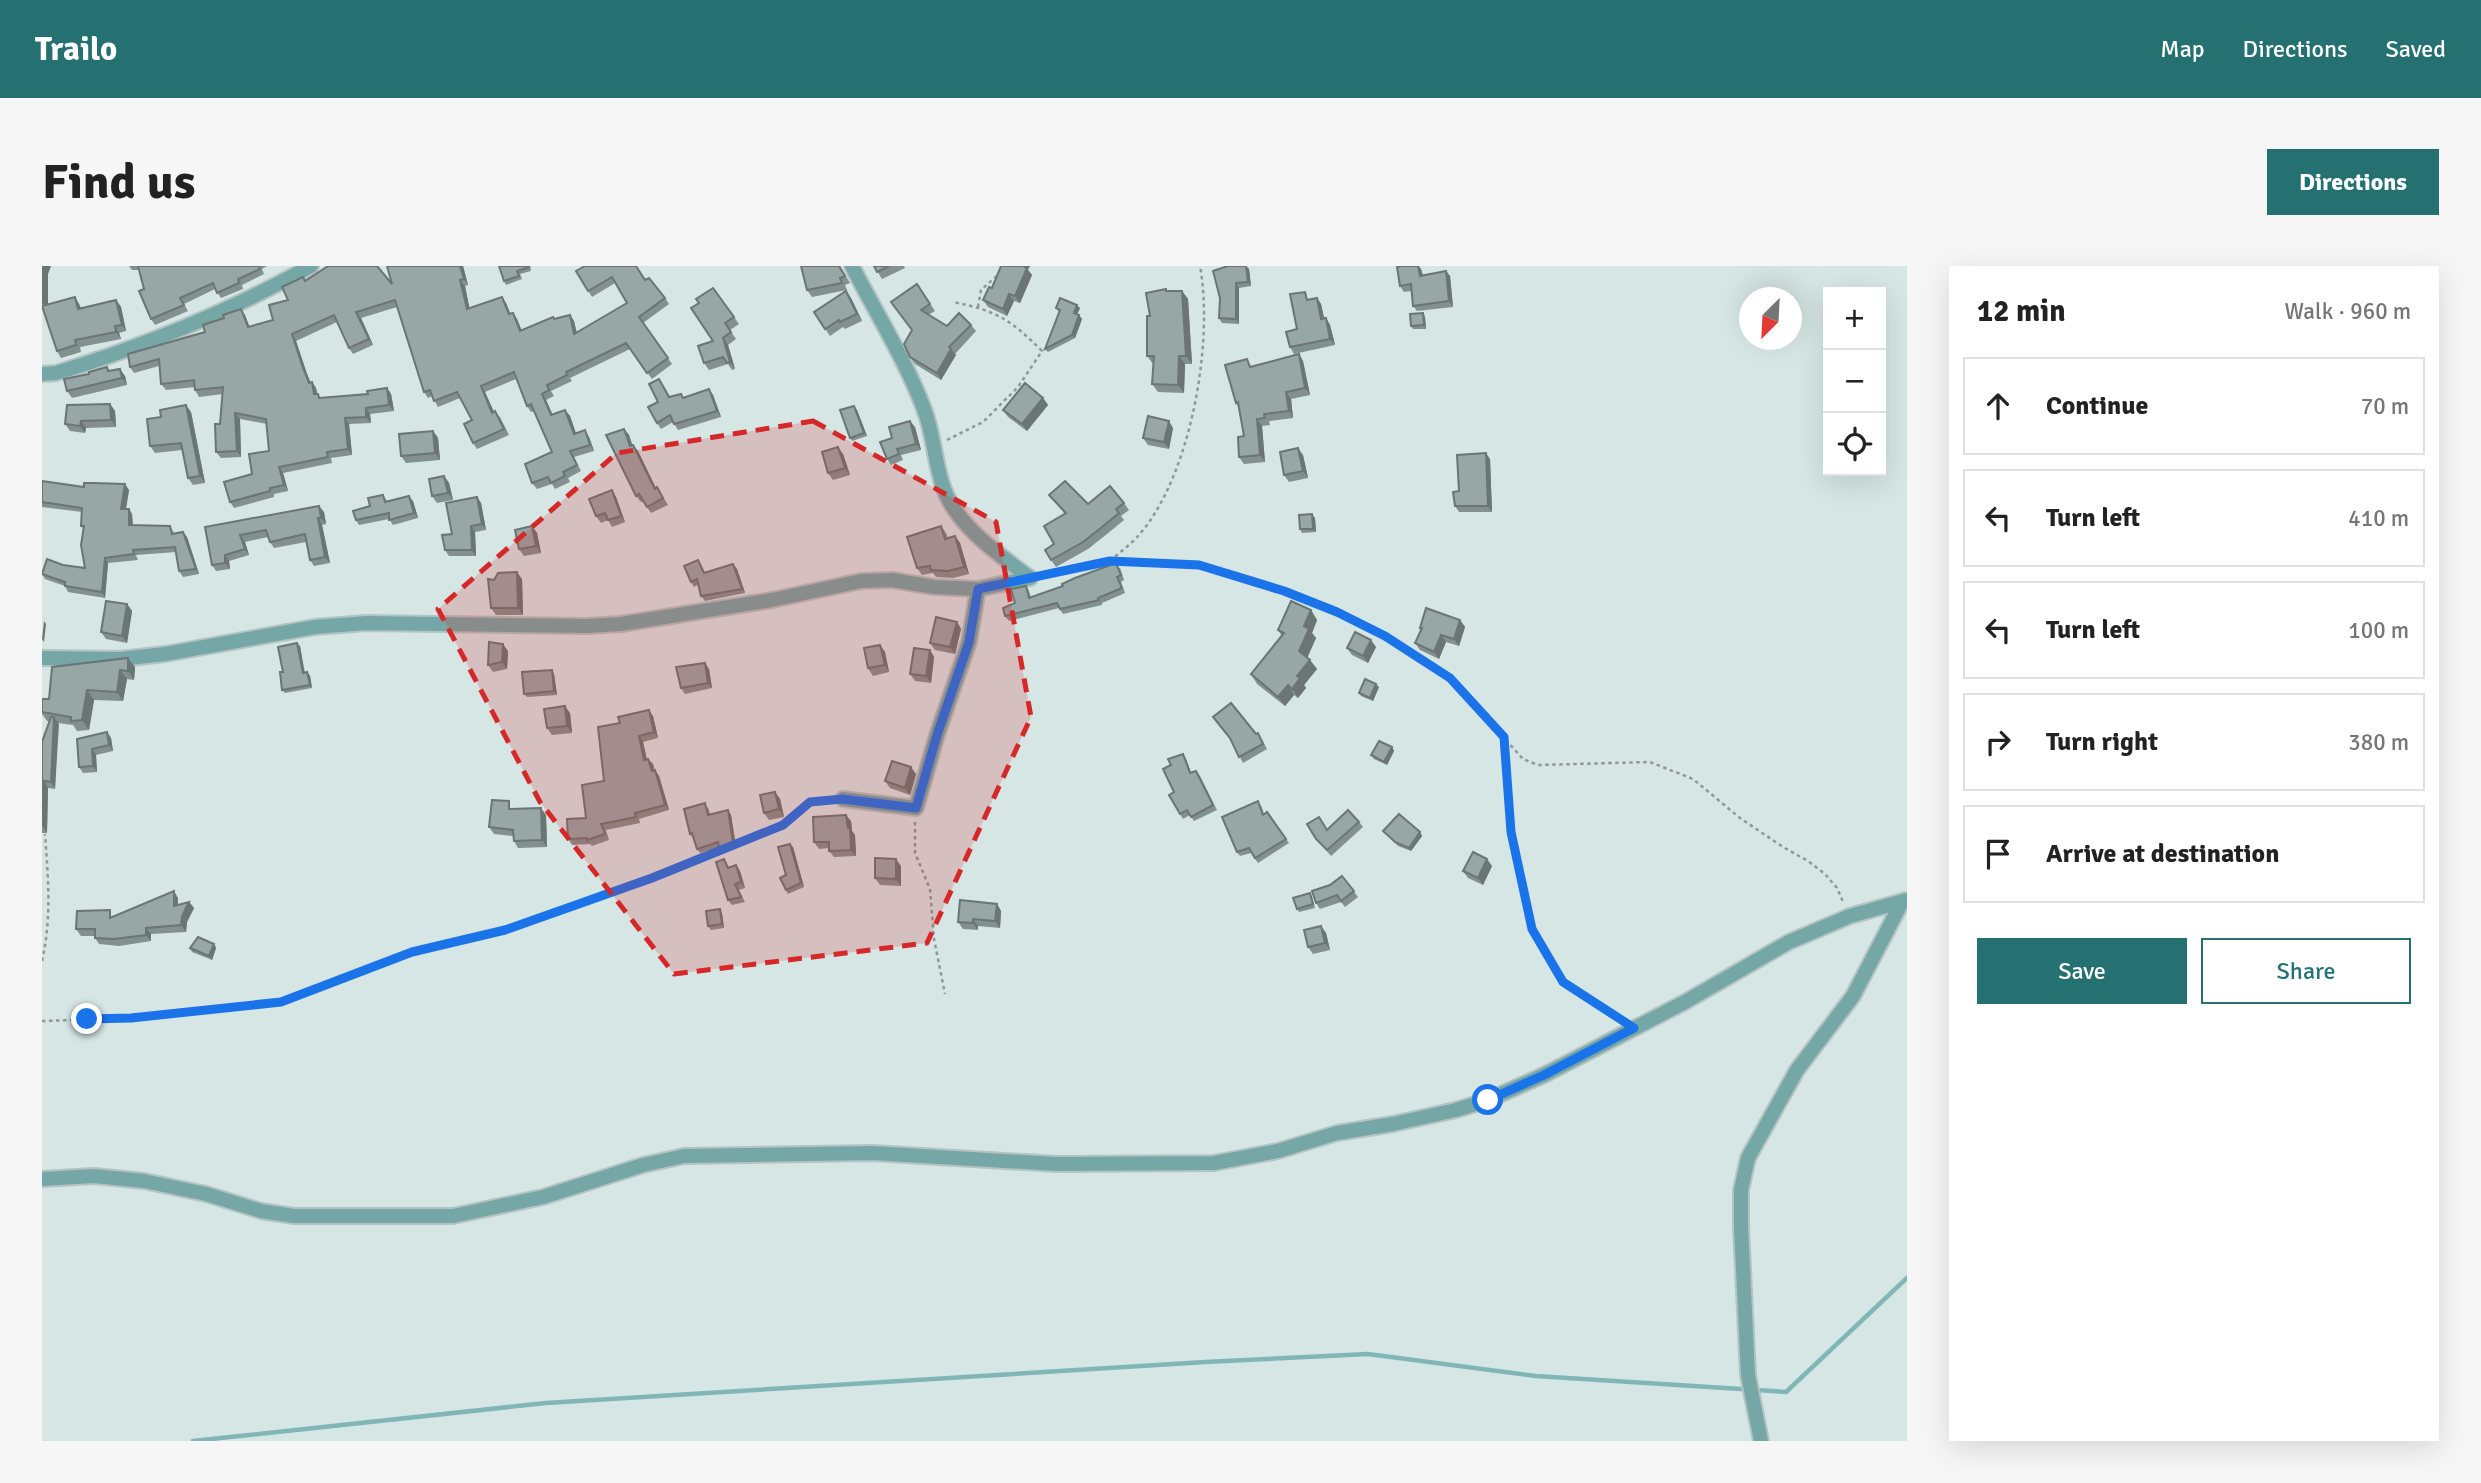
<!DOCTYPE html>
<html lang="en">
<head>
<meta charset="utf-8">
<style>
	:root { --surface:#fff; --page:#f6f6f6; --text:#222; --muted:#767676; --line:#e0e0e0; --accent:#257070 }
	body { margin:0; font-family:Signika,sans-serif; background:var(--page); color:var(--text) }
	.controls { position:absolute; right:21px; top:21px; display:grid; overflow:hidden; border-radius:0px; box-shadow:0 7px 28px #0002 }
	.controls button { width:63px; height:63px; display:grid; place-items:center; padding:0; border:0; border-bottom:2px solid var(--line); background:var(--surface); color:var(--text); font:35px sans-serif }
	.compass { position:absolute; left:1697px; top:21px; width:63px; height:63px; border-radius:50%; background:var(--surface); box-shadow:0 7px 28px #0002; rotate:204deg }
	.stop { position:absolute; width:21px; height:21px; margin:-16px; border:5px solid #1a73e8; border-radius:50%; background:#fff }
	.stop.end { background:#1a73e8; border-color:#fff; box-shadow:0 2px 7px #0008 }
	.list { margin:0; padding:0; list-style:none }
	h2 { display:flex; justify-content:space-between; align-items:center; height:91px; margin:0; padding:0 28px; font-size:30px }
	h2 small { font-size:23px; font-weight:400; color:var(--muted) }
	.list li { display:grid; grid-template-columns:46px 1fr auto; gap:21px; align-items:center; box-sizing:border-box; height:98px; margin:0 14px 14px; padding:0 14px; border:2px solid var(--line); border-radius:0px }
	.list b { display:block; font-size:26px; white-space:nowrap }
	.list em { font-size:23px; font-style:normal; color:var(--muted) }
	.actions { display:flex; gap:14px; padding:21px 28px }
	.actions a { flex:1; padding:16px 0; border:2px solid var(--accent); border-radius:0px; text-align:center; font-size:24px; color:var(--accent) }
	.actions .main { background:var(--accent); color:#fff }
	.icon { flex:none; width:38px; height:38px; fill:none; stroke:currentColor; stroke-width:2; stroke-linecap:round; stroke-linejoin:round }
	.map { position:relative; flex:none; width:1865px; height:1175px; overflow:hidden; border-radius:0px }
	header { display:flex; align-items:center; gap:42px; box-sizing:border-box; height:98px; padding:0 35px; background:var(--accent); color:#fff }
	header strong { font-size:33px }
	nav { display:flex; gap:38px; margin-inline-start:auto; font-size:24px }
	.intro { display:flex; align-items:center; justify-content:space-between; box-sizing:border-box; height:168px; padding:0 42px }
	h1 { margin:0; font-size:49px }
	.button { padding:18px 32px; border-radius:0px; background:var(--accent); color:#fff; font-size:24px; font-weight:700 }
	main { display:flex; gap:42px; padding:0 42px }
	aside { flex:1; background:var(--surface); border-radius:0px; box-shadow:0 7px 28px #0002 }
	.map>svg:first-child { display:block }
</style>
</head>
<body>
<header>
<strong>Trailo</strong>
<nav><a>Map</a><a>Directions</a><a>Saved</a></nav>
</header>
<div class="intro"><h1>Find us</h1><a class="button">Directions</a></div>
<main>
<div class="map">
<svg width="1865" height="1175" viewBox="0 0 1865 1175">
	<rect width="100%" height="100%" fill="#d5e6e5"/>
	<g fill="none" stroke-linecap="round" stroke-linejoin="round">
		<path stroke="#80b7b6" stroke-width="4.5" d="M 151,1175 L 504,1137 L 1163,1096 L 1326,1088 L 1494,1110 L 1744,1126 L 1865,1012"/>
		<g stroke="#b5c4c3" stroke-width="18">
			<g id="street">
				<path d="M 810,0 C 834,47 863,93 882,143 C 895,176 892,215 913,244 C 932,272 961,291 988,312"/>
				<path d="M 0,108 L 14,107 C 103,80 187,46 269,0"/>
				<path d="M 0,392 L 78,393 L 123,388 L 273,361 L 324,357 L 545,360 L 579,358 L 730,334 L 819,315 L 850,314 L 892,321 L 936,323 L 988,312"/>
				<path d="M 801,533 L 874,542 L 895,469 L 927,376 L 936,323"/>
				<path d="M 0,913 L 52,910 L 102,915 L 164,928 L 219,945 L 252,950 L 411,950 L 501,931 L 601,899 L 642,890 L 830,887 L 1015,898 L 1172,897 L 1236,885 L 1295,867 L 1351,858 L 1414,844 L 1446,834 L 1502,809 L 1643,736 L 1747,676 L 1808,650 L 1865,634"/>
				<path d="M 1719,1175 L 1706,1109 L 1699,961 L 1699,924 L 1706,892 L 1755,804 L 1811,730 L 1860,636"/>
			</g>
		</g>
		<g stroke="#8c9998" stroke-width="2.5" stroke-dasharray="3.5 3.5" stroke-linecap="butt">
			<path d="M 936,41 L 939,24 L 958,7"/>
			<path d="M 905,174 L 941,156 L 976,121 L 1000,85 C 969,54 954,44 910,36"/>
			<path d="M 1068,295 C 1077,287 1088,279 1096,270 C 1149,211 1172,76 1158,0"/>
			<path d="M 1001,309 L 1067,295 L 1122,296 L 1157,299 L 1179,304 L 1242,325 L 1295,347 L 1343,370 L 1408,412 L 1481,493 L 1496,499 L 1608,496 L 1651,513 L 1698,552 L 1741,581 L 1766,595 L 1783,608 L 1795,622 L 1802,638"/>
			<path d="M 1462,472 C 1468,549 1471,652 1520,714 C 1529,726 1564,744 1578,753"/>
			<path d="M 873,556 L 873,587 L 888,623 L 892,673 L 903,728"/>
			<path d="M 691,580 L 741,559 L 768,536 L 787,534"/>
			<path d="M 0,695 C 10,651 6,612 3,568"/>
			<path d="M 0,755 L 89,752 L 238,736 L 370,686 L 463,664 L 610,612 L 681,583"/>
		</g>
		<use href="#street" stroke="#75a7a6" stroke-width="14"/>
	</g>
	<g fill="#82908f">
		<path d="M 0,0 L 6,8 L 6,38 L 33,31 L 37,38 L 39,42 L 74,34 L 79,41 L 84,65 L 77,67 L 79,73 L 38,81 L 39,86 L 19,92 L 15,85 L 0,38 Z"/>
		<path d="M 87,0 L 225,0 L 220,3 L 222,8 L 200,19 L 201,23 L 179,32 L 173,23 L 142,38 L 146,45 L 113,59 L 109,53 L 97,4 L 90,4 Z"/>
		<path d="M 345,0 L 421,0 L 426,19 L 423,20 L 427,42 L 464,37 L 468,48 L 471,47 L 475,53 L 480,65 L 512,53 L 528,49 L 532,55 L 535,67 L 585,37 L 573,17 L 550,31 L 534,5 L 603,14 L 623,32 L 627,38 L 601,57 L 630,98 L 610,113 L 588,83 L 528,112 L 530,115 L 509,125 L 512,130 L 504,134 L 511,149 L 523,144 L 528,150 L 534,167 L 547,171 L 552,185 L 532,191 L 539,205 L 526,212 L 528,216 L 513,223 L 510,218 L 495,223 L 490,217 L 510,186 L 492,145 L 489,146 L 485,140 L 474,113 L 443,126 L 452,146 L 458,151 L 467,169 L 435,183 L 431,177 L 430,154 L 418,132 L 396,141 L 390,130 L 386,132 L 382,126 L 355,41 L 319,52 L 331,79 L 311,88 L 307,82 L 295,56 L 254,75 L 265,108 L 269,117 L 270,116 L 274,122 L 275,128 L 279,132 L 326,128 L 345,122 L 349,128 L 352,145 L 328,148 L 329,157 L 307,158 L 310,189 L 289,192 L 290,197 L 241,207 L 246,225 L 232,228 L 232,231 L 192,242 L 188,236 L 210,208 L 227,185 L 225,158 L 198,153 L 199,191 L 179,192 L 174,186 L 181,128 L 157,131 L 153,124 L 153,121 L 124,124 L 119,118 L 117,100 L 92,107 L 88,101 L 203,49 L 207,61 L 231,54 L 263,14 L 350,18 Z"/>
		<path d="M 457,0 L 488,0 L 489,5 L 478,8 L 480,13 L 464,19 L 462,15 Z"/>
		<path d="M 759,0 L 798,0 L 808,17 L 803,19 L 805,24 L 770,31 L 765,24 Z"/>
		<path d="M 832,0 L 862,0 L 863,2 L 840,13 Z"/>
		<path d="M 1207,3 L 1209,20 L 1197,22 L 1197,58 L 1180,57 L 1177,52 L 1178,32 Z"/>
		<path d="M 1379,3 L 1381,9 L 1404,5 L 1408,10 L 1411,41 L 1375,45 L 1371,40 L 1369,25 L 1362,26 L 1358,20 Z"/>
		<path d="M 986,4 L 990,9 L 978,37 L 972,35 L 965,50 L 946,41 L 941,34 L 950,22 Z"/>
		<path d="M 875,18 L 893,45 L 886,49 L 905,60 L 929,59 L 934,65 L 913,88 L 914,89 L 899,114 L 873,98 L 868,91 Z"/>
		<path d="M 671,22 L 697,58 L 688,64 L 694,73 L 686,79 L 693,103 L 690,104 L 686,98 L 667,104 L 662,97 L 671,75 L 657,37 Z"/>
		<path d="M 1126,25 L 1140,25 L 1146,33 L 1150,98 L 1143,98 L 1142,127 L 1116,126 L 1110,118 L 1111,98 L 1105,90 L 1108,50 Z"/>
		<path d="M 809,32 L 820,55 L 803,63 L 801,61 L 788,70 L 772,46 Z"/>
		<path d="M 1268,32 L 1268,33 L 1275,32 L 1279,38 L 1282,53 L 1284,52 L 1288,59 L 1293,79 L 1252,88 L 1248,81 Z"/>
		<path d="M 1014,42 L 1038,42 L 1035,48 L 1040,53 L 1033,72 L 1006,86 L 1003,83 L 1017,46 Z"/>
		<path d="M 1381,47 L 1383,51 L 1384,63 L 1371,63 L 1369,60 Z"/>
		<path d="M 1261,95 L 1268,129 L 1249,133 L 1251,152 L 1227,155 L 1228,159 L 1220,160 L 1223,196 L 1202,198 L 1197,191 L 1202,170 L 1196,141 L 1194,137 L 1210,101 Z"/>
		<path d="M 68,105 L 83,110 L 85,119 L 30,132 L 25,125 Z"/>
		<path d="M 621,119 L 628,131 L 642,132 L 667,123 L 671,129 L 679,151 L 636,164 L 631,156 L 619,163 L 615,157 L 616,136 Z"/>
		<path d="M 1001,132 L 1006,139 L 985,165 L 966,151 L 961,144 Z"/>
		<path d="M 68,138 L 73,145 L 74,161 L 44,162 L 43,167 L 28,165 L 23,158 Z"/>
		<path d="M 815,144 L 825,170 L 810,175 L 808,172 Z"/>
		<path d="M 149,146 L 163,217 L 151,219 L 146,212 L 140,184 L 113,187 L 108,180 L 119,151 Z"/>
		<path d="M 873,161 L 879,184 L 859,189 L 861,194 L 849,199 L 845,193 L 850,172 Z"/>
		<path d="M 1131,162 L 1127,183 L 1106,179 L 1101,172 Z"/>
		<path d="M 582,163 L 587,169 L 590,179 L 591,179 L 596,185 L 614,222 L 615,221 L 626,239 L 609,247 L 601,235 L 599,236 L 594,230 Z"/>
		<path d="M 391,165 L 396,172 L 398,194 L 364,197 L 359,190 Z"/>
		<path d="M 801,188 L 808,209 L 791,214 L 786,207 Z"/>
		<path d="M 1261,189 L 1266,212 L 1247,216 L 1242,209 Z"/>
		<path d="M 1448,193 L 1450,246 L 1417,246 L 1413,240 Z"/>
		<path d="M 402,210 L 407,217 L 411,234 L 395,237 L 390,230 Z"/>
		<path d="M 0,215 L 42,221 L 87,224 L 84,243 L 87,243 L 90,248 L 91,259 L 128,260 L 132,267 L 141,266 L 145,271 L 157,308 L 141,311 L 137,305 L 134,286 L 94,289 L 96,294 L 66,297 L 63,332 L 26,326 L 23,320 L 3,313 L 0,308 L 21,299 L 43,302 L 41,263 L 39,260 L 40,246 L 0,241 Z"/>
		<path d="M 570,224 L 574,231 L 583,256 L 570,261 L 566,254 L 559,257 L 554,250 Z"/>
		<path d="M 341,229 L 345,235 L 371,235 L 376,252 L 351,259 L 347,253 L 317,259 L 314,254 Z"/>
		<path d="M 1007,229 L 1046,238 L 1082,237 L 1087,244 L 1079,250 L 1082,254 L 1065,268 L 1046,283 L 1014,301 L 1009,294 L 1012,278 L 1023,248 Z"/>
		<path d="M 435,231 L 439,237 L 444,264 L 433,266 L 434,290 L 407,290 L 403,284 L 410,268 Z"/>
		<path d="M 282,246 L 284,258 L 280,259 L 288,297 L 272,300 L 268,294 L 264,276 L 232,282 L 228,276 L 226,271 L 203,276 L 207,289 L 187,295 L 188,303 L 174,305 L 170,299 L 163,261 Z"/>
		<path d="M 1273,252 L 1274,266 L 1260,267 L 1258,263 Z"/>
		<path d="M 490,260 L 495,267 L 499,287 L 482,290 L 477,283 Z"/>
		<path d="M 899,260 L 904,267 L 906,272 L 913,270 L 918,277 L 927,308 L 911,312 L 894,311 L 891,307 L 880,309 L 875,302 Z"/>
		<path d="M 691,298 L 695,303 L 703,327 L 663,335 L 659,330 L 657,318 L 652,321 L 649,316 L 659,299 L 663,307 Z"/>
		<path d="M 1078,302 L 1082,314 L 1079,316 L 1083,327 L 1060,337 L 1060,339 L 1021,348 L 1017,342 L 967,355 L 963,350 L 973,337 L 984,320 L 987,325 L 989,331 Z"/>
		<path d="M 480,313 L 481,349 L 454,349 L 449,342 Z"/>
		<path d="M 85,338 L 90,345 L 85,377 L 64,373 L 59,366 Z"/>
		<path d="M 1269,344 L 1275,354 L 1270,367 L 1274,372 L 1265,391 L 1275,403 L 1262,419 L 1264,422 L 1256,432 L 1252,429 L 1243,440 L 1215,418 L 1209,408 L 1240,370 L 1236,364 Z"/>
		<path d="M 1418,354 L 1423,361 L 1417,380 L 1404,376 L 1397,393 L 1378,384 L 1373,377 L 1379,364 L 1378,362 Z"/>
		<path d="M 915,356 L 919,363 L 913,388 L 893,384 L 888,377 Z"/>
		<path d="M 838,379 L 843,386 L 847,406 L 831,410 L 826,402 Z"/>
		<path d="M 258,380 L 263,407 L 265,406 L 268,410 L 270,422 L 243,427 L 240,424 L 241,406 Z"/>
		<path d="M 1334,381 L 1326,397 L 1310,389 L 1305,382 Z"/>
		<path d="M 888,384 L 892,391 L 889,417 L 873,415 L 868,408 Z"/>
		<path d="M 466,385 L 465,403 L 451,406 L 446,399 Z"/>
		<path d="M 10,401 L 93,401 L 92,414 L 85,413 L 81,435 L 52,434 L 47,464 L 35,465 L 31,459 L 16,457 L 13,523 L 6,522 L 5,567 L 0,567 L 0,476 L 8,455 L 5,455 L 0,448 L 0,433 L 7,433 Z"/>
		<path d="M 667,403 L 670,422 L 643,428 L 639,422 Z"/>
		<path d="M 512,408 L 515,429 L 485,431 L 482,428 Z"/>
		<path d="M 1337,421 L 1331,435 L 1319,430 L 1317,427 Z"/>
		<path d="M 528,447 L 530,467 L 510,469 L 505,462 Z"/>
		<path d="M 611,450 L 616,472 L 601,476 L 605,493 L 611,498 L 612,504 L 617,510 L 627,544 L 597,553 L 598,557 L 564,564 L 567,574 L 550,580 L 548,578 L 530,579 L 526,573 L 544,552 L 562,515 Z"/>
		<path d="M 65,466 L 69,472 L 71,485 L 54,489 L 55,506 L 41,507 L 37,501 L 35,473 Z"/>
		<path d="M 1214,468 L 1220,473 L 1225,483 L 1201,497 L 1189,474 Z"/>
		<path d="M 1350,481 L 1352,485 L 1345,499 L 1332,493 L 1329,489 Z"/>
		<path d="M 1141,488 L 1144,493 L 1149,507 L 1154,505 L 1158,510 L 1175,544 L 1152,555 L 1148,549 L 1141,553 L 1138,548 L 1132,526 L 1129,499 Z"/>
		<path d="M 874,508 L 868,529 L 848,522 L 843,515 Z"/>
		<path d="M 733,526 L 738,533 L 742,551 L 727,554 L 722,547 Z"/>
		<path d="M 1219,539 L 1222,548 L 1225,546 L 1247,577 L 1216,597 L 1209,587 L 1198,590 L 1195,586 Z"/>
		<path d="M 666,541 L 668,548 L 686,544 L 689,549 L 694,581 L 680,586 L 677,581 L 658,587 L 655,583 L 651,572 L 648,568 Z"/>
		<path d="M 472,543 L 504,549 L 505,581 L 476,582 L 472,575 L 471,570 L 452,568 L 447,561 Z"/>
		<path d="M 809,555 L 810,565 L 813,569 L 814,590 L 792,591 L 787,585 L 787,582 L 777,583 L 772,576 Z"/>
		<path d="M 1317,556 L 1321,561 L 1289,590 L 1274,573 L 1285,564 Z"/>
		<path d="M 1341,565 L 1378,566 L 1380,570 L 1369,585 L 1356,580 Z"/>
		<path d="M 751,581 L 762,621 L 746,628 L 744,624 L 744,609 Z"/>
		<path d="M 686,599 L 687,602 L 694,599 L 698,605 L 703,622 L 697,624 L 703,636 L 690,639 L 686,634 Z"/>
		<path d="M 859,600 L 859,620 L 838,619 L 833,612 Z"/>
		<path d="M 1450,600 L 1441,619 L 1426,612 L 1421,605 Z"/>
		<path d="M 1300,610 L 1316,631 L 1303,641 L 1299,636 L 1278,643 L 1274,637 L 1288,619 Z"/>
		<path d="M 1268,627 L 1270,631 L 1273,642 L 1257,646 L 1255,643 Z"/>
		<path d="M 136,632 L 136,639 L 147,636 L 152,642 L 145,656 L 144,666 L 109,668 L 109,675 L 77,680 L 57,678 L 53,672 L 53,670 L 39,670 L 34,663 L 72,650 Z"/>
		<path d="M 955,638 L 959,645 L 958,662 L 936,660 L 936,664 L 921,663 L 916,656 Z"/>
		<path d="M 680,647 L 682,662 L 669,664 L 666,660 Z"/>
		<path d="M 1279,660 L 1284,667 L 1288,684 L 1271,688 L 1266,681 Z"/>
		<path d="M 172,678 L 174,682 L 170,694 L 150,686 L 148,682 Z"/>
	</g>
	<g fill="#6a7574">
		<path d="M 2,0 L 9,0 L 6,8 L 6,43 L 1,36 Z"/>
		<path d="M 418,0 L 421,0 L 426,19 L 422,13 Z"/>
		<path d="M 980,0 L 988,0 L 986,4 L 990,9 L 978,37 L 973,30 Z"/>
		<path d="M 1204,0 L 1207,3 L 1209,20 L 1206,16 Z"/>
		<path d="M 1376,0 L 1377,0 L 1379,3 L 1382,15 L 1378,10 Z"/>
		<path d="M 1404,5 L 1408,10 L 1411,41 L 1407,35 Z"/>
		<path d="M 418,14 L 423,20 L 429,49 L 425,43 Z"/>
		<path d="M 1194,17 L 1197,22 L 1197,58 L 1194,53 Z"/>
		<path d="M 804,25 L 809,32 L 820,55 L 815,48 Z"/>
		<path d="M 1140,25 L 1146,33 L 1150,98 L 1144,90 Z"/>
		<path d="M 967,28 L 972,35 L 965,50 L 961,43 Z"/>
		<path d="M 33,31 L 37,38 L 41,50 L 36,43 Z"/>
		<path d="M 460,31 L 464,37 L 471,54 L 467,48 Z"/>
		<path d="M 1275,32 L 1279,38 L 1284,60 L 1279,53 Z"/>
		<path d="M 74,34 L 79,41 L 84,65 L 80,59 Z"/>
		<path d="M 1035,39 L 1038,42 L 1034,51 L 1032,47 Z"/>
		<path d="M 199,43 L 203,49 L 210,67 L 206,61 Z"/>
		<path d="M 314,46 L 319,52 L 331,79 L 327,73 Z"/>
		<path d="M 471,47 L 475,53 L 482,71 L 478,65 Z"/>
		<path d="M 1381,47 L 1383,51 L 1384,63 L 1382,59 Z"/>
		<path d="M 528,49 L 532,55 L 536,74 L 532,68 Z"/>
		<path d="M 1037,49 L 1040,53 L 1033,72 L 1030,69 Z"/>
		<path d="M 1284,52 L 1288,59 L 1293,79 L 1288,73 Z"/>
		<path d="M 73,60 L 77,67 L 79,73 L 74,66 Z"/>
		<path d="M 250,68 L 254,75 L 265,108 L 271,123 L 270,116 L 274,122 L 277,135 L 272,128 L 261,102 Z"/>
		<path d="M 681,72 L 686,79 L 693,103 L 688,96 Z"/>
		<path d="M 909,83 L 914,89 L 899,114 L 895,107 Z"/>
		<path d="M 1257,88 L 1261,95 L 1268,129 L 1263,122 Z"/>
		<path d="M 1137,90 L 1143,98 L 1142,127 L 1136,119 Z"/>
		<path d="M 78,103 L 83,110 L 85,119 L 80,112 Z"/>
		<path d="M 439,120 L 443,126 L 455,153 L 450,147 Z"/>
		<path d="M 345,122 L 349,128 L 352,145 L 347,139 Z"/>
		<path d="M 667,123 L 671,129 L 679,151 L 675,145 Z"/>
		<path d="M 1244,126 L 1249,133 L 1251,152 L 1247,145 Z"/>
		<path d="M 500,128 L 504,134 L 513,155 L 509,149 Z"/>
		<path d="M 1001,132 L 1006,139 L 985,165 L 980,158 Z"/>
		<path d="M 68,138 L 73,145 L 74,161 L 69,154 Z"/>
		<path d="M 144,139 L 149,146 L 163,217 L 158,210 Z"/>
		<path d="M 812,140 L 815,144 L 825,170 L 822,167 Z"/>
		<path d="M 324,142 L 328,148 L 329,157 L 324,151 Z"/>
		<path d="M 523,144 L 528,150 L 536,174 L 532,168 Z"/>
		<path d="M 193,147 L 198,153 L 199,191 L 195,185 Z"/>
		<path d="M 303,152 L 307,158 L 310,189 L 306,183 Z"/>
		<path d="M 1215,153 L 1220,160 L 1223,196 L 1218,189 Z"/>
		<path d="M 39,155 L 44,162 L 43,167 L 38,160 Z"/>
		<path d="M 868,155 L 873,161 L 879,184 L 874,178 Z"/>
		<path d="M 1127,155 L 1131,162 L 1127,183 L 1122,176 Z"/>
		<path d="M 582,163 L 587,169 L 593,187 L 588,180 Z"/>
		<path d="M 543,164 L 547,171 L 552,185 L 548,179 Z"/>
		<path d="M 391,165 L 396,172 L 398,194 L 393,187 Z"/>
		<path d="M 591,179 L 596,185 L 617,229 L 613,223 Z"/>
		<path d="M 796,181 L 801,188 L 808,209 L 803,202 Z"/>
		<path d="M 1256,182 L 1261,189 L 1266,212 L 1261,205 Z"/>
		<path d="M 1444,187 L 1448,193 L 1450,246 L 1446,240 Z"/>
		<path d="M 237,201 L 241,207 L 246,225 L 242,219 Z"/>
		<path d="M 402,210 L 407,217 L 411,234 L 406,227 Z"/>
		<path d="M 83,218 L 87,224 L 83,248 L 79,243 Z"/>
		<path d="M 570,224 L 574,231 L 583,256 L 579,250 Z"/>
		<path d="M 367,230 L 371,235 L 376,252 L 372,247 Z"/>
		<path d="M 435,231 L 439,237 L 444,264 L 440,258 Z"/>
		<path d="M 277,240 L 282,246 L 284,258 L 279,252 Z"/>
		<path d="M 87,243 L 90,248 L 91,264 L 87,259 Z"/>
		<path d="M 1270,248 L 1273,252 L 1274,266 L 1271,263 Z"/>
		<path d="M 276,252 L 280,259 L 288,297 L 283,291 Z"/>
		<path d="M 429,260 L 433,266 L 434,290 L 430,284 Z"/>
		<path d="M 490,260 L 495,267 L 499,287 L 494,280 Z"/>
		<path d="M 141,266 L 145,271 L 157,308 L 154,303 Z"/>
		<path d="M 198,269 L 203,276 L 207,289 L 203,283 Z"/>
		<path d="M 913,270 L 918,277 L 927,308 L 922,301 Z"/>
		<path d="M 183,289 L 187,295 L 188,303 L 183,297 Z"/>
		<path d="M 63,292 L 66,297 L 63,332 L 60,326 Z"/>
		<path d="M 691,298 L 695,303 L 703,327 L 700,323 Z"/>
		<path d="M 475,306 L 480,313 L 481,349 L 476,342 Z"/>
		<path d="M 85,338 L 90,345 L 85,377 L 80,370 Z"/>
		<path d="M 1269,344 L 1275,354 L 1270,367 L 1274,372 L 1264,395 L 1257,385 L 1262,360 Z"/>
		<path d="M 1418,354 L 1423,361 L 1417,380 L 1412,373 Z"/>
		<path d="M 2,355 L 4,358 L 2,376 L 0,373 Z"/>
		<path d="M 915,356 L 919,363 L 913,388 L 908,381 Z"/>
		<path d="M 1399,369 L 1404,376 L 1397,393 L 1392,386 Z"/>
		<path d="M 1329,374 L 1334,381 L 1326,397 L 1321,390 Z"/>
		<path d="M 255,377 L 258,380 L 263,411 L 261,407 Z"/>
		<path d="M 461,378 L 466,385 L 465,403 L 460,396 Z"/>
		<path d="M 838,379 L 843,386 L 847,406 L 843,399 Z"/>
		<path d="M 888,384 L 892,391 L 889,417 L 884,410 Z"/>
		<path d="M 86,392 L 93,401 L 92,414 L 86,405 Z"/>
		<path d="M 1268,394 L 1275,403 L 1262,419 L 1264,422 L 1256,432 L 1250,423 L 1255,410 Z"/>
		<path d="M 663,397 L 667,403 L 670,422 L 666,417 Z"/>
		<path d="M 78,404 L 85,413 L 81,435 L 75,426 Z"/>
		<path d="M 510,404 L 512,408 L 515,429 L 512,425 Z"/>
		<path d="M 265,406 L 268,410 L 270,422 L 268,419 Z"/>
		<path d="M 1334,418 L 1337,421 L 1331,435 L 1328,432 Z"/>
		<path d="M 1246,419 L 1252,429 L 1243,440 L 1236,431 Z"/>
		<path d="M 45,424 L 52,434 L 47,464 L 40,454 Z"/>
		<path d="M 523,440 L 528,447 L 530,467 L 525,460 Z"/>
		<path d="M 607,444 L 611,450 L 616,472 L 612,466 Z"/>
		<path d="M 12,451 L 17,458 L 13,523 L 9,516 Z"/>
		<path d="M 65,466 L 69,472 L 71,485 L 67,479 Z"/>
		<path d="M 597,470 L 601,476 L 606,500 L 602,494 Z"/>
		<path d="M 1350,481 L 1352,485 L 1345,499 L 1342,496 Z"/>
		<path d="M 50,483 L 54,489 L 55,506 L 51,500 Z"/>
		<path d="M 1141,488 L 1144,493 L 1151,512 L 1148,507 Z"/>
		<path d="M 606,493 L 611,498 L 614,511 L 610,505 Z"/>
		<path d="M 869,501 L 874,508 L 868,529 L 863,522 Z"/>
		<path d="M 613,504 L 617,510 L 627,544 L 623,539 Z"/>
		<path d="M 2,515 L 6,522 L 5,567 L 0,560 Z"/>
		<path d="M 733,526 L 738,533 L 742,551 L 737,543 Z"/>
		<path d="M 499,542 L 504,549 L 505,581 L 500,574 Z"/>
		<path d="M 686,544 L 689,549 L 694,581 L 691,576 Z"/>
		<path d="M 804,549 L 809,555 L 810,565 L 813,569 L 814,590 L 809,584 Z"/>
		<path d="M 1378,566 L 1380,570 L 1369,585 L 1367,582 Z"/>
		<path d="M 748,578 L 751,581 L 762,621 L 759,617 Z"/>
		<path d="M 854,593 L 859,600 L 859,620 L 854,613 Z"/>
		<path d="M 1445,593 L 1450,600 L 1441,619 L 1436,612 Z"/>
		<path d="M 694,599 L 698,605 L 703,622 L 699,616 Z"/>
		<path d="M 132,625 L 136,632 L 136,646 L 132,640 Z"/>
		<path d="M 147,636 L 152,642 L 145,656 L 144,666 L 139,659 L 140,650 Z"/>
		<path d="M 955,638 L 959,645 L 958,662 L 953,655 Z"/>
		<path d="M 678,643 L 680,647 L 682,662 L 680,658 Z"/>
		<path d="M 931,653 L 936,660 L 936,664 L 931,657 Z"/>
		<path d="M 1279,660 L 1284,667 L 1288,684 L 1283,677 Z"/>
		<path d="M 104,662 L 109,668 L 109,675 L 104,669 Z"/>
		<path d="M 172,678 L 174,682 L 170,694 L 167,690 Z"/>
	</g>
	<g fill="#97a7a6" stroke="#6a7574" stroke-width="2">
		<path d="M 0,0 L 2,0 L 1,36 L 0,37 Z"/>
		<path d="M 96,0 L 217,0 L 218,3 L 196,13 L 197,17 L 175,27 L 171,17 L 138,32 L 142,39 L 109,53 L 97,25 L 102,23 Z"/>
		<path d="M 286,0 L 335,0 L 350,18 L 345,0 L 418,0 L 422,13 L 418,14 L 425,43 L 460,31 L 467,48 L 471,47 L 478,65 L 511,51 L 512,53 L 528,49 L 532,68 L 585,37 L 570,11 L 546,25 L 534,5 L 543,0 L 594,0 L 603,14 L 607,12 L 623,32 L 597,51 L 626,92 L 605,107 L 584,77 L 524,106 L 525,109 L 505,119 L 507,124 L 500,128 L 509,149 L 523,144 L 532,168 L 543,164 L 548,179 L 528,185 L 535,199 L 521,206 L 523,210 L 509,217 L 506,211 L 490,217 L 483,198 L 510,186 L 489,138 L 485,140 L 472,106 L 439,120 L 450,147 L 453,145 L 462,163 L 431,177 L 422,158 L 430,154 L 415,126 L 392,135 L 388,124 L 382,126 L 353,34 L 314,46 L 327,73 L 307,82 L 292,49 L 250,68 L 261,102 L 267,117 L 270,116 L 272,128 L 276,128 L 277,132 L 326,128 L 325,125 L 345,122 L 347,139 L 324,142 L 324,151 L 303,152 L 306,183 L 285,186 L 286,191 L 237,201 L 242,219 L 228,222 L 228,225 L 188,236 L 182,216 L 210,208 L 207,188 L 227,185 L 224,153 L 193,147 L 195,185 L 174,186 L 173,158 L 178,158 L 181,121 L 153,124 L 152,114 L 119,118 L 117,93 L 88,101 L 86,88 L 163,66 L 161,59 L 182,52 L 181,49 L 199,43 L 206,61 L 231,54 L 227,39 L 246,34 L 240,21 L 261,11 L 263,15 Z"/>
		<path d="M 457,0 L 486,0 L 487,1 L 475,5 L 477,10 L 462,15 Z"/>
		<path d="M 759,0 L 797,0 L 803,10 L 798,12 L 800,17 L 765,24 Z"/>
		<path d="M 832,0 L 847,0 L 835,6 Z"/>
		<path d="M 959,0 L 981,0 L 985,2 L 973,30 L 967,28 L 961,43 L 941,34 L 947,21 L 950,22 Z"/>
		<path d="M 1186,0 L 1204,0 L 1206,16 L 1194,17 L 1194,53 L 1177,52 L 1178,32 L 1171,5 Z"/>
		<path d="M 1359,0 L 1376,0 L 1378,10 L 1404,5 L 1407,35 L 1371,40 L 1369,18 L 1358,20 L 1355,1 Z"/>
		<path d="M 875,18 L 888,38 L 879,44 L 905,60 L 917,47 L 929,59 L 907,81 L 909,83 L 895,107 L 868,91 L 862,78 L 870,64 L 849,36 Z"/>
		<path d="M 671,22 L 692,51 L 683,57 L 689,66 L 681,72 L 688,96 L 685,97 L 681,91 L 662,97 L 656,80 L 671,75 L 649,42 L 657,37 L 654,33 Z"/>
		<path d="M 1124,23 L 1124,25 L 1140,25 L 1144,90 L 1137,90 L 1136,119 L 1110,118 L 1112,90 L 1105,90 L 1105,50 L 1108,50 L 1104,27 Z"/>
		<path d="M 804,25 L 815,48 L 798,56 L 797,54 L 783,63 L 772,46 Z"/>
		<path d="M 1263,26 L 1265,34 L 1275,32 L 1279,53 L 1284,52 L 1288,73 L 1248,81 L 1244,66 L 1255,63 L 1248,28 Z"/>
		<path d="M 33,31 L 36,43 L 74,34 L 80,59 L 73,60 L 74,66 L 33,74 L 34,79 L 15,85 L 0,40 Z"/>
		<path d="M 1018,32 L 1035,39 L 1032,47 L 1037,49 L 1030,69 L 1003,83 L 1018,44 L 1014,42 Z"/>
		<path d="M 1381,47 L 1382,59 L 1369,60 L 1368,48 Z"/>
		<path d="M 1257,88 L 1263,122 L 1244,126 L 1247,145 L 1222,148 L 1223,152 L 1215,153 L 1218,189 L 1197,191 L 1196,171 L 1202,170 L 1196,136 L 1194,137 L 1183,99 L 1205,93 L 1208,101 Z"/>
		<path d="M 65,101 L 66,105 L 78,103 L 80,112 L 25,125 L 22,113 L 47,108 L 47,106 Z"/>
		<path d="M 617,113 L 627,131 L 639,128 L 641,132 L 667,123 L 675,145 L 632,158 L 628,149 L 615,157 L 606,141 L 616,136 L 607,118 Z"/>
		<path d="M 983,117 L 1001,132 L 980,158 L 961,144 Z"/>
		<path d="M 68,138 L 69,154 L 39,155 L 38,160 L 23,158 L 25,139 Z"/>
		<path d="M 144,139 L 158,210 L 146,212 L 139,177 L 108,180 L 105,153 L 119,151 L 118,144 Z"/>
		<path d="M 812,140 L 822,167 L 808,172 L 798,144 Z"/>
		<path d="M 1106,150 L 1127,155 L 1122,176 L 1101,172 Z"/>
		<path d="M 868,155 L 874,178 L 855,183 L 857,188 L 845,193 L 838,176 L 850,172 L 847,161 Z"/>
		<path d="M 582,163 L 588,180 L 591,179 L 613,223 L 615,221 L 621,232 L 605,241 L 597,228 L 594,230 L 564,169 Z"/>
		<path d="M 391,165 L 393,187 L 359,190 L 357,168 Z"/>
		<path d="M 796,181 L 803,202 L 786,207 L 780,186 Z"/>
		<path d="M 1256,182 L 1261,205 L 1242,209 L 1238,186 Z"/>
		<path d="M 1444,187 L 1446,240 L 1413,240 L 1411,226 L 1417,225 L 1415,189 Z"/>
		<path d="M 402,210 L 406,227 L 390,230 L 387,213 Z"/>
		<path d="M 0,215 L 42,221 L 42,217 L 51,217 L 83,218 L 79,243 L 87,243 L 87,259 L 128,260 L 130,268 L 141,266 L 154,303 L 137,305 L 133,281 L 91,284 L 92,288 L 63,292 L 60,326 L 23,320 L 23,316 L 0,308 L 5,293 L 21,299 L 43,302 L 39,279 L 42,260 L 39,260 L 40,242 L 0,236 Z"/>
		<path d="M 1023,215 L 1046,238 L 1068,220 L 1082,237 L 1074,243 L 1077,247 L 1060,261 L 1041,276 L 1009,294 L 1003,284 L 1012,278 L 1002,260 L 1024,247 L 1007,229 Z"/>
		<path d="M 570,224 L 579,250 L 566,254 L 563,247 L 554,250 L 547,233 Z"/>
		<path d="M 341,229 L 343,236 L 367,230 L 372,247 L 347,254 L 347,247 L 314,254 L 311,245 L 328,240 L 326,232 Z"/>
		<path d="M 435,231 L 440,258 L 429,260 L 430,284 L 403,284 L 400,269 L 410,268 L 404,237 Z"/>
		<path d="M 277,240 L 279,252 L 276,252 L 283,291 L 268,294 L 263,268 L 228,276 L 224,264 L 198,269 L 203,283 L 183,289 L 183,297 L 170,299 L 163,261 Z"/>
		<path d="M 1270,248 L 1271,263 L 1258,263 L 1257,249 Z"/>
		<path d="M 490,260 L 494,280 L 477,283 L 473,264 Z"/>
		<path d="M 899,260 L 903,273 L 913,270 L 922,301 L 906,305 L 889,304 L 888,300 L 875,302 L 865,271 Z"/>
		<path d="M 656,294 L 662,307 L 691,298 L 700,323 L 659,330 L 655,313 L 649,316 L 642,300 Z"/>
		<path d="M 1074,297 L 1079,309 L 1075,311 L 1080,322 L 1056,332 L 1057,334 L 1018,343 L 1015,337 L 963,350 L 961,342 L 973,337 L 969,323 L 984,320 L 987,332 L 1021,320 L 1020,318 L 1033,312 Z"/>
		<path d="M 475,306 L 476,342 L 449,342 L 446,313 L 452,314 L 456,307 Z"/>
		<path d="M 64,335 L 85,338 L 80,370 L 59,366 Z"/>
		<path d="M 1249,335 L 1269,344 L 1262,360 L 1267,363 L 1257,385 L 1268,394 L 1255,410 L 1258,412 L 1250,423 L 1246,419 L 1236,431 L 1209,408 L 1242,367 L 1236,364 Z"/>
		<path d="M 1384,342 L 1418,354 L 1412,373 L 1399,369 L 1392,386 L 1373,377 L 1380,362 L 1378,362 Z"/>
		<path d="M 894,351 L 915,356 L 908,381 L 888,377 Z"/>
		<path d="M 1313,366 L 1329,374 L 1321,390 L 1305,382 Z"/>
		<path d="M 447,376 L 461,378 L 460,396 L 446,399 Z"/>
		<path d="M 255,377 L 261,407 L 265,406 L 268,419 L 240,424 L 238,406 L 241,406 L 236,381 Z"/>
		<path d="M 838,379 L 843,399 L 826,402 L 822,382 Z"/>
		<path d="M 872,382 L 888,384 L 884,410 L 868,408 Z"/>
		<path d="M 86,392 L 86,405 L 78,404 L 75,426 L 45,424 L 40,454 L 29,455 L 29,451 L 0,446 L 0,433 L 7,433 L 10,401 Z"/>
		<path d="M 663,397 L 666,417 L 639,422 L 634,401 Z"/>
		<path d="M 510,404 L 512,425 L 482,428 L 480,406 Z"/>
		<path d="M 1323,413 L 1334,418 L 1328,432 L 1317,427 Z"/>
		<path d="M 1189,437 L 1214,468 L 1216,467 L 1221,478 L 1197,491 L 1188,472 L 1171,451 Z"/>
		<path d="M 523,440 L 525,460 L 505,462 L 502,443 Z"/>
		<path d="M 607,444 L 612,466 L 597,470 L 602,494 L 606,493 L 610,505 L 613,504 L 623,539 L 593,547 L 594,551 L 559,558 L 563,568 L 545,574 L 545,572 L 526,573 L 525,553 L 544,552 L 540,519 L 562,515 L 556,461 L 578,457 L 576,451 Z"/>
		<path d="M 9,451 L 12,451 L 9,516 L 2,515 L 0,560 L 0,476 Z"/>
		<path d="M 65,466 L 67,479 L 50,483 L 51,500 L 37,501 L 35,473 Z"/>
		<path d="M 1337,475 L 1350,481 L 1342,496 L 1329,489 Z"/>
		<path d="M 1141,488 L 1148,507 L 1154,505 L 1171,539 L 1149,551 L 1145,544 L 1138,548 L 1127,529 L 1132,526 L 1121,503 L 1129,499 L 1126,493 Z"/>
		<path d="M 850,495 L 869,501 L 863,522 L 843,515 Z"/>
		<path d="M 733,526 L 737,543 L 722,547 L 718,529 Z"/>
		<path d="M 450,534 L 467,535 L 467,543 L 499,542 L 500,574 L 472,575 L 471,564 L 447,561 Z"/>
		<path d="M 1216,535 L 1221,549 L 1225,546 L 1244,573 L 1213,592 L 1207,582 L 1195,586 L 1180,551 Z"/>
		<path d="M 663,537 L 666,549 L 686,544 L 691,576 L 677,582 L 676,576 L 655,583 L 650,567 L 648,568 L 642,543 Z"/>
		<path d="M 1306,544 L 1317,556 L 1285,584 L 1274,573 L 1265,558 L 1277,551 L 1285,564 Z"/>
		<path d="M 1357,548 L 1378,566 L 1367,582 L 1353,576 L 1341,565 Z"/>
		<path d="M 804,549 L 806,562 L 808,562 L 809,584 L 787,585 L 787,576 L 772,576 L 771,551 Z"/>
		<path d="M 748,578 L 759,617 L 744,624 L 738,612 L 744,609 L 736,581 Z"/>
		<path d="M 1431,586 L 1445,593 L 1436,612 L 1421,605 Z"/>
		<path d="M 833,592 L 854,593 L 854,613 L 833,612 Z"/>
		<path d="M 682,593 L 686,602 L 694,599 L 699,616 L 693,618 L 699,631 L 686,634 L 674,596 Z"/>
		<path d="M 1300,610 L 1312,625 L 1299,635 L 1295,629 L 1274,637 L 1270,625 L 1288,619 Z"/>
		<path d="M 132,625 L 132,640 L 147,636 L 140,650 L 139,659 L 104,662 L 104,669 L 72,673 L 53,672 L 53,663 L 34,663 L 35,645 L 68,644 L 68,652 Z"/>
		<path d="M 1268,627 L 1271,638 L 1255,643 L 1251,632 Z"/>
		<path d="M 918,634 L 955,638 L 953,655 L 931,653 L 931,657 L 916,656 Z"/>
		<path d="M 678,643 L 680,658 L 666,660 L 664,645 Z"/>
		<path d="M 1279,660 L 1283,677 L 1266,681 L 1262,664 Z"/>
		<path d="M 156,671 L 172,678 L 167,690 L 148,682 Z"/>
	</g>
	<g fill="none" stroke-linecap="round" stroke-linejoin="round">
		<path stroke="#1a73e8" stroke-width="9" d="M 45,753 L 89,752 L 239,736 L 370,686 L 463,664 L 610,612 L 741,559 L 768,536 L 800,533 L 874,542 L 895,469 L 927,376 L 936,323 L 1068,295 L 1157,299 L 1242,325 L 1295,346 L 1343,370 L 1408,412 L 1462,471 L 1469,566 L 1490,663 L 1521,716 L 1592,762 L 1502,809 L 1446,834"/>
	</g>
	<path fill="#d62828" fill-opacity="0.2" stroke="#d62828" stroke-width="5" stroke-dasharray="14 9" stroke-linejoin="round" d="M 771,155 L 954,256 L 989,451 L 885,677 L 632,708 L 498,536 L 396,343 L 575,187 Z"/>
</svg>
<div class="controls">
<button>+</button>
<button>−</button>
<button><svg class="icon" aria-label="locate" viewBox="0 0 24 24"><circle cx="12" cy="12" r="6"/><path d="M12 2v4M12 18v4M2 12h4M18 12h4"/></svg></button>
</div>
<svg class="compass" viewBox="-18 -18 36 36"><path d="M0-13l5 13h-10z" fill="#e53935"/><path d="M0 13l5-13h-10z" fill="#767676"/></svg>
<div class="stop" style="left:1446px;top:834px"></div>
<div class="stop end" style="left:45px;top:753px"></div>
</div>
<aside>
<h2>12 min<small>Walk · 960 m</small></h2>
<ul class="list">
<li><svg class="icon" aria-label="ahead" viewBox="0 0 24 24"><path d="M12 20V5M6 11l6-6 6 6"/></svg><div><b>Continue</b></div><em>70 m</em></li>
<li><svg class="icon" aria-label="left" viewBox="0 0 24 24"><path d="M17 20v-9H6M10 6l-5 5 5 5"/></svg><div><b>Turn left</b></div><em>410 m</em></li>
<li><svg class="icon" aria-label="left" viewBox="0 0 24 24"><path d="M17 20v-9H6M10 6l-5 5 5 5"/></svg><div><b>Turn left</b></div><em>100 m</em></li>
<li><svg class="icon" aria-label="right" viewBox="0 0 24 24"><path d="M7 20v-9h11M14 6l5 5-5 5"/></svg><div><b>Turn right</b></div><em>380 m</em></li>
<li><svg class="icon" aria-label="arrive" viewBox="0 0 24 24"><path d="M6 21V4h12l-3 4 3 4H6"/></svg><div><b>Arrive at destination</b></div></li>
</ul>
<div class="actions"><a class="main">Save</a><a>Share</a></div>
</aside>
</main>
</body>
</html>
